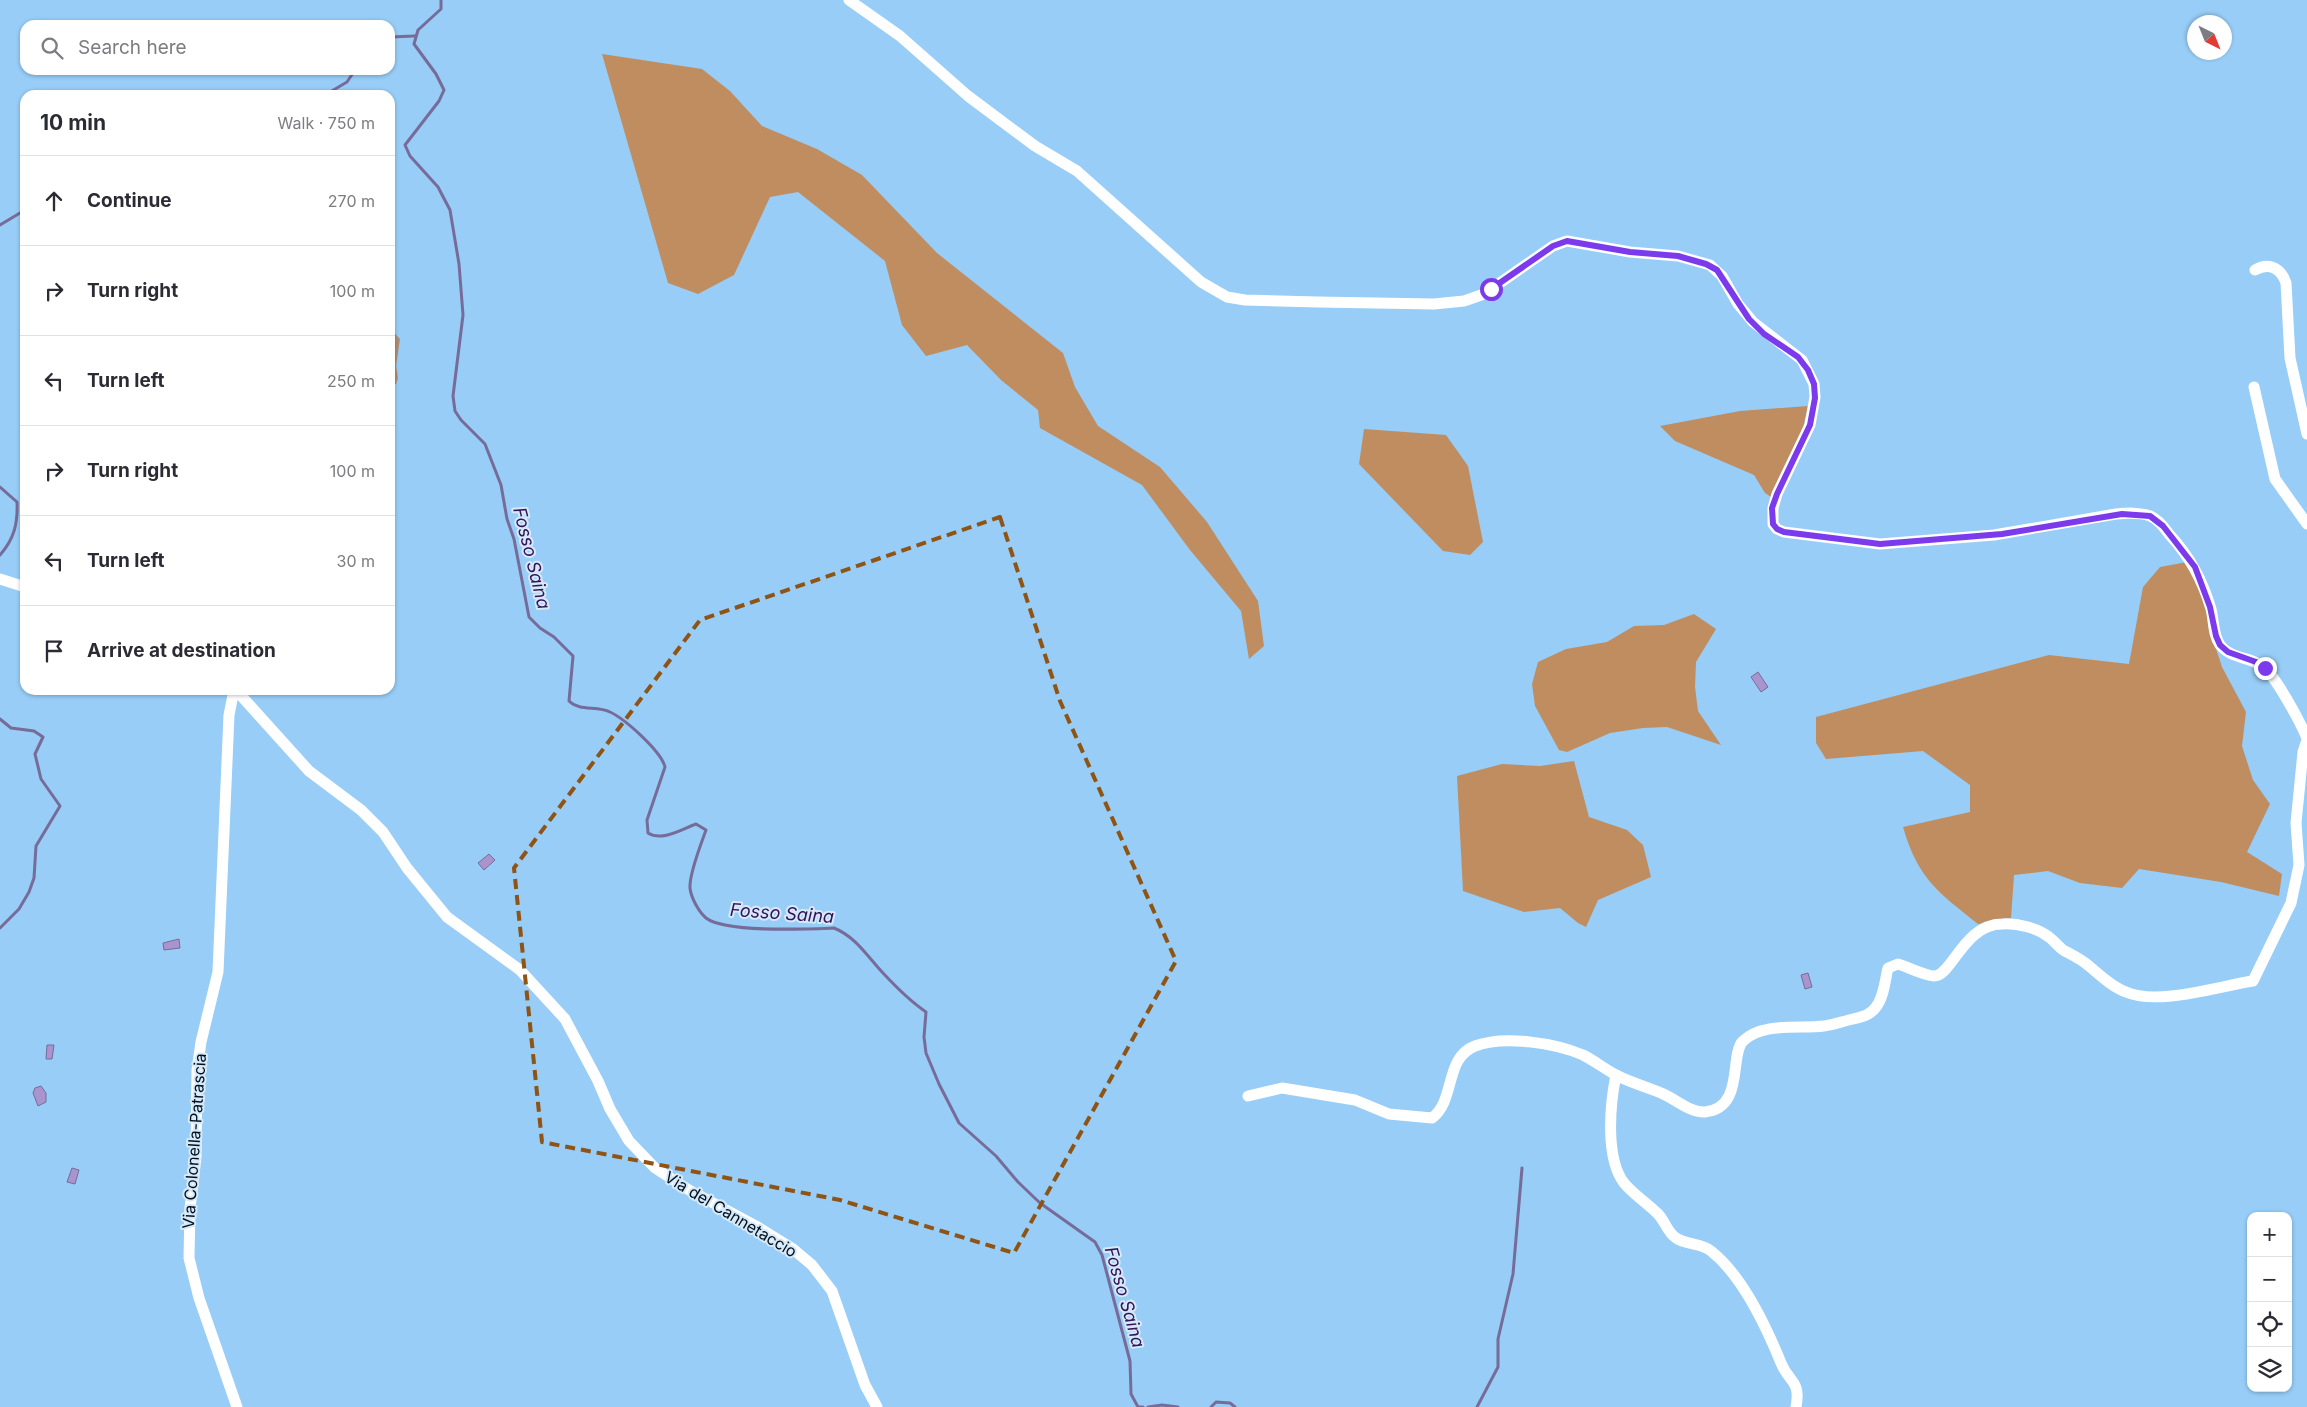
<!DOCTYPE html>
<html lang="en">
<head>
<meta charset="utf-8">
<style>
	:root { --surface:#fff; --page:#f7f7f7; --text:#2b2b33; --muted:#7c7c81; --line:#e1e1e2 }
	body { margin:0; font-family:Inter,sans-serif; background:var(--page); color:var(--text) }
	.controls { position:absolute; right:15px; bottom:15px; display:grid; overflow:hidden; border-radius:10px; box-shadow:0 1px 4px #0004 }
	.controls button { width:45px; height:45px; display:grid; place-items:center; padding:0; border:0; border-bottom:1px solid var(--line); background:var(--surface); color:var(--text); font:25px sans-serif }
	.compass { position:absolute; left:2187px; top:15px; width:45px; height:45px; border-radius:50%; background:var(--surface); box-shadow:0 1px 4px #0004; rotate:137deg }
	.stop { position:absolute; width:15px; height:15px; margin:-11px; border:4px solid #7c3aed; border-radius:50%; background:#fff }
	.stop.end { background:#7c3aed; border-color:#fff; box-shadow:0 1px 5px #0008 }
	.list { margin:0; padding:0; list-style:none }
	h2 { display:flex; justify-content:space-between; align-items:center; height:65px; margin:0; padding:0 20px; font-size:21px }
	h2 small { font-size:16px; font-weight:400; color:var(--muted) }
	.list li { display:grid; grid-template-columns:32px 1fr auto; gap:15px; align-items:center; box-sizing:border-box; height:90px; padding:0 20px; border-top:1px solid var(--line) }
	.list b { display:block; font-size:19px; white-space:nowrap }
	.list em { font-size:16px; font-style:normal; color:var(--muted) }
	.icon { flex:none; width:28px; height:28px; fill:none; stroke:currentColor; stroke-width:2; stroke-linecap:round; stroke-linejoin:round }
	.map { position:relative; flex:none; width:2307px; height:1407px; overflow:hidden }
	.search { position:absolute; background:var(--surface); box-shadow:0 1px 4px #0004; left:20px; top:20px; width:375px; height:55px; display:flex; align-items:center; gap:12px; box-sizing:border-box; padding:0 18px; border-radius:15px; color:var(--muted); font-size:19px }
	.panel { position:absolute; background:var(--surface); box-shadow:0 1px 4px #0004; left:20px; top:90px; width:375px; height:605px; border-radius:15px }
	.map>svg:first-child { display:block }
</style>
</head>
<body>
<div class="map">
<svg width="2307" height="1407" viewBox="0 0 2307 1407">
	<rect width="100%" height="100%" fill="#97cdf6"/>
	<path fill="#af8f75" d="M 390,328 L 400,339 L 396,366 L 398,378 L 396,384 L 390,384 Z"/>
	<g fill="#c08d60">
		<path d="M 602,54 L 702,69 L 730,91 L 762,126 L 817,149 L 862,175 L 937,253 L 1063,353 L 1075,387 L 1098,426 L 1160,467 L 1207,522 L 1258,601 L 1264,646 L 1249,659 L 1241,611 L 1190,550 L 1142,485 L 1040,428 L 1038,410 L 1001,380 L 967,345 L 926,356 L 902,325 L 885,261 L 798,192 L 770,197 L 734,275 L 698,294 L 668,283 Z"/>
		<path d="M 1808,406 L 1800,441 L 1771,497 L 1765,493 L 1754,475 L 1675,441 L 1660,426 L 1740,411 Z"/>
		<path d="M 1364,429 L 1446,435 L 1468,466 L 1483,542 L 1470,555 L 1443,551 L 1359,464 Z"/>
		<path d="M 2187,562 L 2204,599 L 2211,633 L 2222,667 L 2246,712 L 2242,746 L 2253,780 L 2270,804 L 2247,852 L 2282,874 L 2279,896 L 2221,882 L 2139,869 L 2122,888 L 2080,883 L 2048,871 L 2014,875 L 2011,918 L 1978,924 C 1938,892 1918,879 1903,827 L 1970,812 L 1970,785 L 1923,751 L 1826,759 L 1816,743 L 1816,717 L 2049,655 L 2129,664 L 2143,587 L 2160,567 Z"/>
		<path d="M 1694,614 L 1716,629 L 1696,662 L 1695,687 L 1698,711 L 1721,745 L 1667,727 L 1643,728 L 1610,733 L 1567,752 L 1559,750 L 1535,706 L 1532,684 L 1538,662 L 1566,649 L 1607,642 L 1634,626 L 1664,625 Z"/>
		<path d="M 1574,761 L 1589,817 L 1627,830 L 1643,845 L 1651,877 L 1598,900 L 1586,927 L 1578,923 L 1560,908 L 1524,912 L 1463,891 L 1457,776 L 1502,764 L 1540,766 Z"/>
	</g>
	<g fill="#aa94ce" stroke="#776c99">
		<path d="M 1758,672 L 1768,687 L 1761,692 L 1751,677 Z"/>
		<path d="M 489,854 L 495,860 L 484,870 L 478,863 Z"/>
		<path d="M 179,939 L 180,948 L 164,950 L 163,943 Z"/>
		<path d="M 1808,973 L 1812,987 L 1805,989 L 1801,975 Z"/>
		<path d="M 47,1045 L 54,1045 L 52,1059 L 46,1059 Z"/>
		<path d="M 41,1086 L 46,1093 L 46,1102 L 38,1106 L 33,1093 L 35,1088 Z"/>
		<path d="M 72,1168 L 79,1170 L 75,1184 L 67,1182 Z"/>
	</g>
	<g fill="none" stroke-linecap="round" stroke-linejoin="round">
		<g stroke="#776c99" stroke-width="3">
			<path d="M 441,0 L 441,9 L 418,30 L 414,44 L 436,74 L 444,90 L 439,101 L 405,145 L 410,156 L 438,187 L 450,210 L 459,264 L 463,315 L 453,396 L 455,411 L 461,420 L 485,444 L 501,485 L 507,519 L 514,539 L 529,617 L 540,628 L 554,637 L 573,656 L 569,701 C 580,712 597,705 610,712 C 625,719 661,751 665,767 L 647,820 L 648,833 C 662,842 682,829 696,824 L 706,830 C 701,844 689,874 690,888 C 691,898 699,912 706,918 C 725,933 808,929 834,928 C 856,937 867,956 883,973 C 896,987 910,1001 926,1012 L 924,1037 L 926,1053 L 939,1084 L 959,1123 L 996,1156 L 1018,1182 L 1040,1203 L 1095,1242 L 1102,1255 L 1130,1361 L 1131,1394 L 1138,1407 L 1143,1407"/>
			<path d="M 390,37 L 415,36"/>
			<path d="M 325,95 L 347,82 L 355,70"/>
			<path d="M 0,225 L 25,210"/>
			<path d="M 0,487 L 17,502 C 18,524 14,539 0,555"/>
			<path d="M 0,719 L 11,728 L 34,731 L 43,737 L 35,754 L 41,779 L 60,806 L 36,846 L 34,878 L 29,892 L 19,909 L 0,928"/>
			<path d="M 1148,1407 L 1162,1405 L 1178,1407"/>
			<path d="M 1211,1407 L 1216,1402 L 1230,1403 L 1235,1407"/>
			<path d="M 1477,1407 L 1498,1367 L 1498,1339 L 1513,1274 L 1522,1168"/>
		</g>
		<g stroke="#fff" stroke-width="11">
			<path d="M 849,0 L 900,36 L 968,96 L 1035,146 L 1077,171 L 1201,282 L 1227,297 L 1245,300 L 1318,302 L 1434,304 L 1464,301 L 1484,294 L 1553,246 L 1567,241 L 1630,252 L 1678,256 L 1710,265 L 1722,276 L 1738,304 L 1753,322 L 1802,360 L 1814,384 L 1815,397 L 1810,425 L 1777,494 L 1773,508 L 1773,524 L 1777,529 L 1784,532 L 1880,544 L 1994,535 L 2116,514 C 2127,513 2139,512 2150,516 C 2158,519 2164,527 2169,534 C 2190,557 2202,579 2211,609 C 2214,621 2213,635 2220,645 C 2230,658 2248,657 2261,665 C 2275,674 2300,722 2307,738"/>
			<path d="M 2255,270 C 2269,262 2281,268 2286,283 L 2290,358 L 2307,434"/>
			<path d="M 2254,387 L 2275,479 L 2307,524"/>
			<path d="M 0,579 L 25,587"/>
			<path d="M 234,690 L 229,715 L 218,972 L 201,1042 L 197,1070 L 196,1157 L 190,1208 L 189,1258 L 199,1298 L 237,1407"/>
			<path d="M 236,690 L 309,771 L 361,810 L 383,832 L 407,868 L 447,917 L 520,970 L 565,1019 L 598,1081 L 610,1109 L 629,1141 L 655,1168 L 689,1190 L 756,1226 L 793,1249 L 812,1265 L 832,1291 L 865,1385 L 877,1407"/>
			<path d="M 1616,1075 C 1610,1104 1605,1158 1624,1183 C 1634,1195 1647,1203 1658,1214 C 1665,1221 1667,1232 1676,1238 C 1686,1245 1702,1243 1711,1251 C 1743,1276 1766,1326 1781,1363 C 1789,1383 1801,1380 1796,1407"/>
			<path d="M 1248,1096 L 1282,1088 L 1355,1100 L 1389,1114 L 1432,1118 C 1456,1100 1444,1058 1475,1046 C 1504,1035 1555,1043 1583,1055 C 1595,1061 1606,1070 1618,1076 C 1632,1083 1647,1087 1661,1093 C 1674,1098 1690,1113 1705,1112 C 1745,1108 1729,1055 1743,1041 C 1763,1022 1799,1029 1824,1026 C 1833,1025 1844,1021 1853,1019 C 1861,1017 1871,1015 1876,1007 C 1884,997 1885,980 1888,968 L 1898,964 C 1908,967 1923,975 1934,976 C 1951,977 1964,924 2002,924 C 2018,923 2037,928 2049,937 C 2054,941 2058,946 2063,950 C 2072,955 2081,959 2089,966 C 2100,975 2112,987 2126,992 C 2158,1006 2219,986 2253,981 L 2291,903 L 2299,865 L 2296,823 L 2303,752 L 2307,740"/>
		</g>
	</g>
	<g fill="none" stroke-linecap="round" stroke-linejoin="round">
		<path stroke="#7c3aed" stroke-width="6" d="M 1491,289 L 1553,246 L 1567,241 L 1630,252 L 1678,256 L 1706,264 L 1717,270 L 1749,319 L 1764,334 L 1798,357 L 1808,370 L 1814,384 L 1815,398 L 1810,425 L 1777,494 L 1772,508 L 1773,524 L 1777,529 L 1784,532 L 1880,544 L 2002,534 L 2122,514 L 2150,516 L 2163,526 L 2195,567 L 2210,607 L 2216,636 L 2220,645 L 2228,652 L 2256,662 L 2265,668"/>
	</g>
	<path fill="none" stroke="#8f5413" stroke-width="4" stroke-dasharray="10 6" stroke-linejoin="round" d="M 1000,517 L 1060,701 L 1176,961 L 1014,1253 L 840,1200 L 542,1142 L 514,868 L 700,620 Z"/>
	<g text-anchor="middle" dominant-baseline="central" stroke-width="4" stroke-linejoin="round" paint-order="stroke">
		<g font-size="16" fill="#000e1c" stroke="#d5e9f9">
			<text transform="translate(194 1141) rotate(-86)">Via Colonella-Patrascia</text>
			<text transform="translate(731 1214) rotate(31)">Via del Cannetaccio</text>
		</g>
		<g font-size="18" font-style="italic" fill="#351358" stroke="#d5e9f9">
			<text transform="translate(532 558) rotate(76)">Fosso Saina</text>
			<text transform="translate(782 913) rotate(4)">Fosso Saina</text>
			<text transform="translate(1125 1297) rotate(74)">Fosso Saina</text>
		</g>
	</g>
</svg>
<div class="controls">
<button>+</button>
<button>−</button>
<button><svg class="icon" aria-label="locate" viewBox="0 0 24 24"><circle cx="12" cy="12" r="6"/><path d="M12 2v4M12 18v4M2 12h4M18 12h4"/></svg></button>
<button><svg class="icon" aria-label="layers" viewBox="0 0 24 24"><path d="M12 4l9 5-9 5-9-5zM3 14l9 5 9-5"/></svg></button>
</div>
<svg class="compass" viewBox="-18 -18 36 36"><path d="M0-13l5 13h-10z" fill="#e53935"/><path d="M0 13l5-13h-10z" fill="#7c7c81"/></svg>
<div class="stop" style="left:1491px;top:289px"></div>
<div class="stop end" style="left:2265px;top:668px"></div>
<div class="search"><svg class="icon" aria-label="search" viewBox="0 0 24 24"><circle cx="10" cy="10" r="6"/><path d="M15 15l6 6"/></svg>Search here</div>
<section class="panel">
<h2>10 min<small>Walk · 750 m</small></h2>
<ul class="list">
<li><svg class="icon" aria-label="ahead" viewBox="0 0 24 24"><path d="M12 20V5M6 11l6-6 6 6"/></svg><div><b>Continue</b></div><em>270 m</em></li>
<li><svg class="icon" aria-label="right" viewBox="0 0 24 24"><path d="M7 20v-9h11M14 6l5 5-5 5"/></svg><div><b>Turn right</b></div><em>100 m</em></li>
<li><svg class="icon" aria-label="left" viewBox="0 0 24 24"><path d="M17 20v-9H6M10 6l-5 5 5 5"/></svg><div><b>Turn left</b></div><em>250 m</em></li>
<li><svg class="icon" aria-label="right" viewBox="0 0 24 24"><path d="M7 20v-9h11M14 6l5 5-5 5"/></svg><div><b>Turn right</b></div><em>100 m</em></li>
<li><svg class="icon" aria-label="left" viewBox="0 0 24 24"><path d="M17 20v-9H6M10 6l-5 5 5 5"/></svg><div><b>Turn left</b></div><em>30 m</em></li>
<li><svg class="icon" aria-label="arrive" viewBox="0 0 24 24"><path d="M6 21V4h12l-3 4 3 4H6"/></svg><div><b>Arrive at destination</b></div></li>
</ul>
</section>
</div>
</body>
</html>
